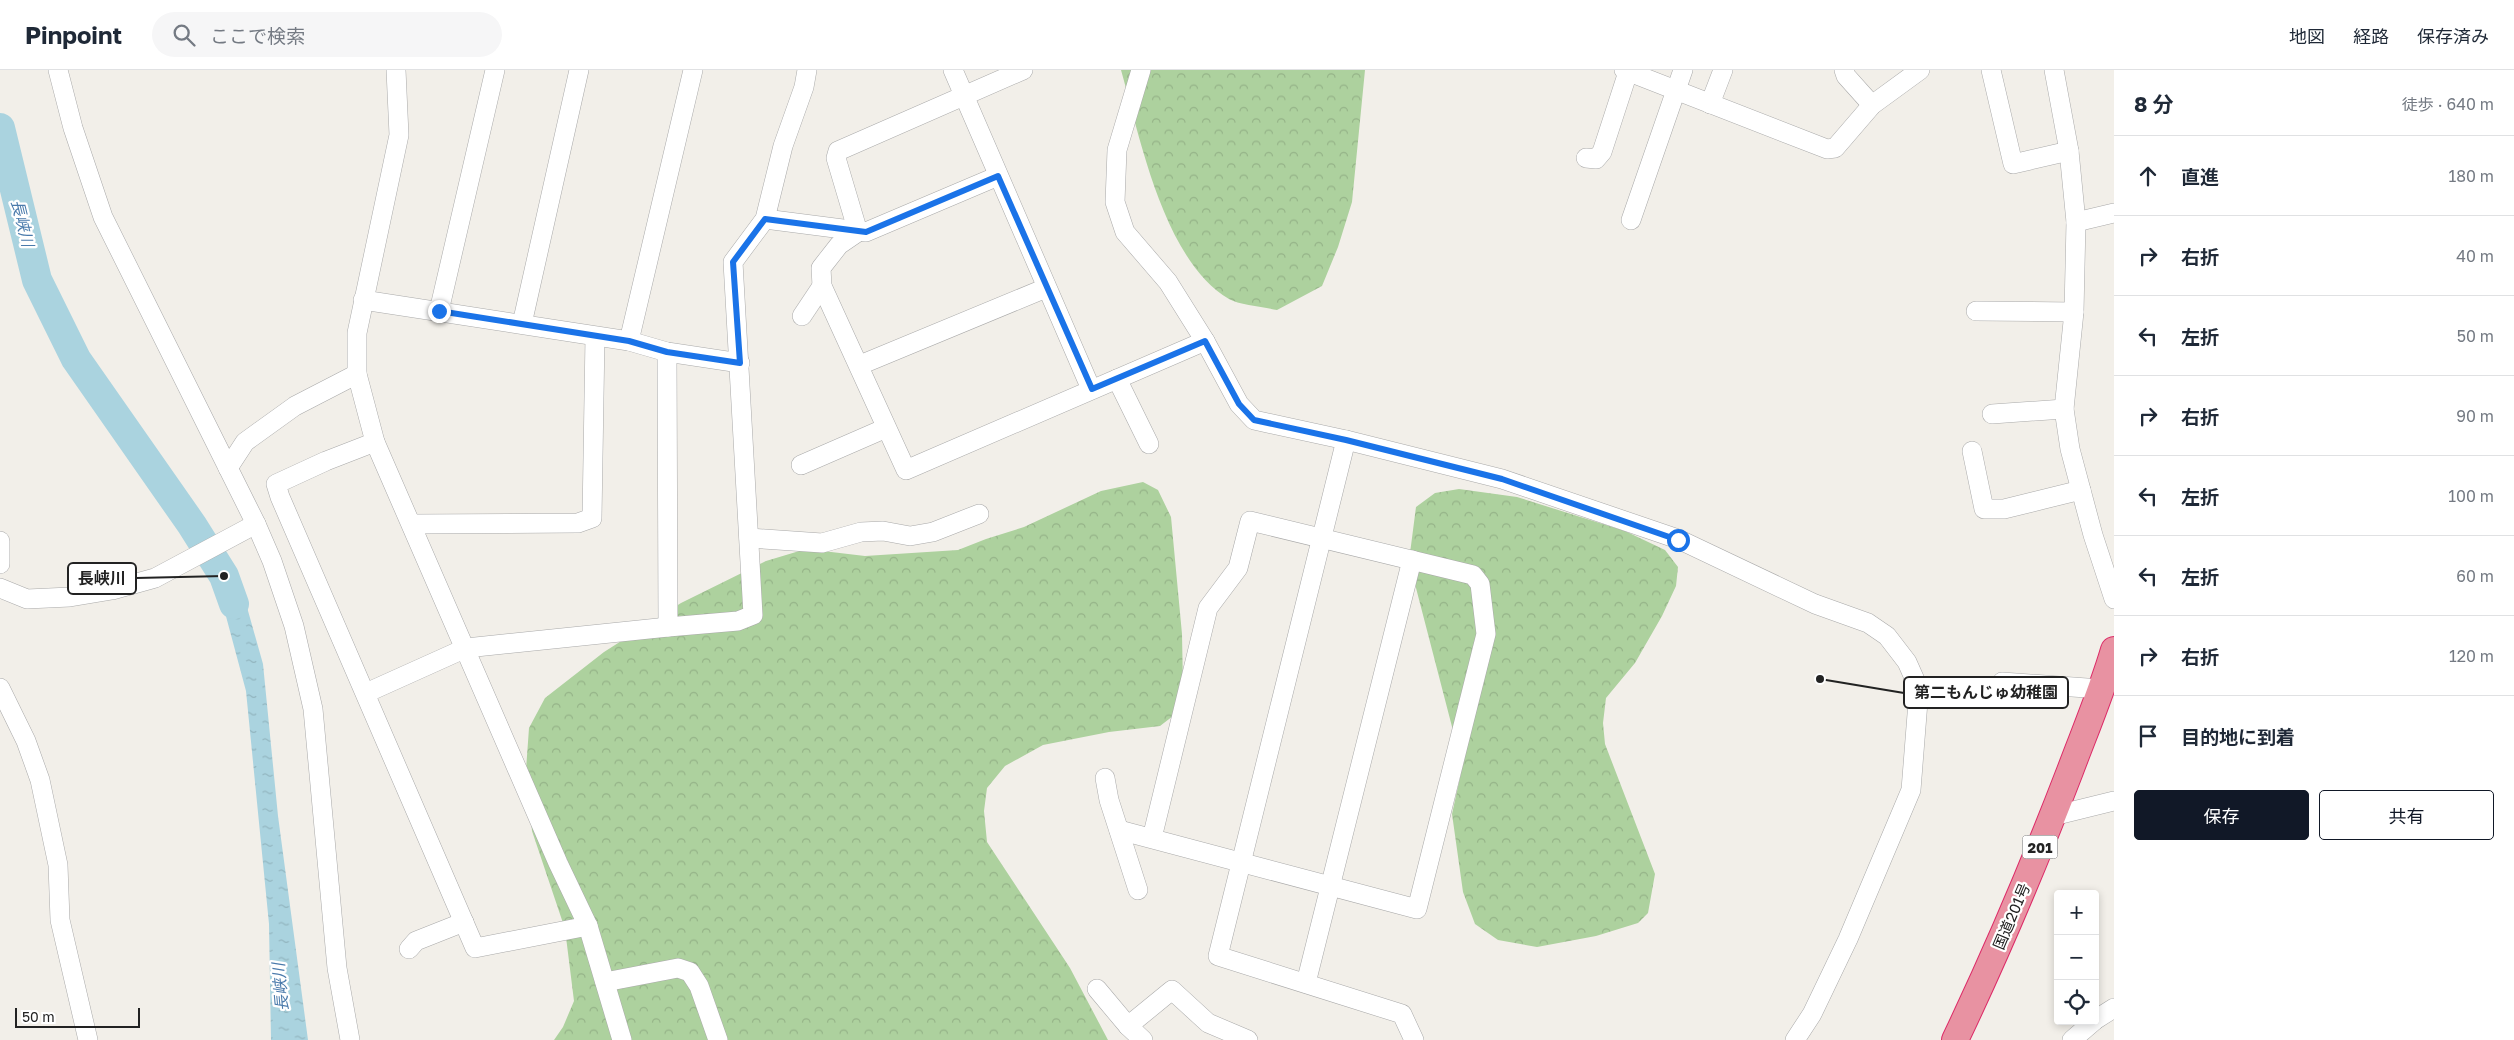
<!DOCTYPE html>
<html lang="ja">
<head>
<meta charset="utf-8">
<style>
	:root { --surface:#fff; --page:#f6f6f7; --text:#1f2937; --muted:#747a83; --line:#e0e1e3; --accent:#111827 }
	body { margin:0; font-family:"Golos Text","Noto Sans JP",sans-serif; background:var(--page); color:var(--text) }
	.controls { position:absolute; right:15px; bottom:15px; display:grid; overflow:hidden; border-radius:5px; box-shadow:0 2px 8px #0003 }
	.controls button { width:45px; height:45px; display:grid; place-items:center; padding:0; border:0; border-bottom:1px solid var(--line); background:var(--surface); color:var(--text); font:25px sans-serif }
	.scale { position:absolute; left:15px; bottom:12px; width:125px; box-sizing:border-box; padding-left:5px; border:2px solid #222; border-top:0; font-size:14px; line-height:18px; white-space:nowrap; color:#222; -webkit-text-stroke:4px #fff; paint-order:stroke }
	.stop { position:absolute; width:15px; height:15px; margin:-11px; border:4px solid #1a73e8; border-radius:50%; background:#fff }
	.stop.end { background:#1a73e8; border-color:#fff; box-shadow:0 1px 5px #0008 }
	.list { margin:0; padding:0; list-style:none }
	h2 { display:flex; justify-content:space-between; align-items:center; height:65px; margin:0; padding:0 20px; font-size:21px }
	h2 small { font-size:16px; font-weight:400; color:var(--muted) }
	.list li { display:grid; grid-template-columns:32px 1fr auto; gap:15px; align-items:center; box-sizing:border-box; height:80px; padding:0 20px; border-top:1px solid var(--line) }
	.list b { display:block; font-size:19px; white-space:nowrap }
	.list em { font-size:16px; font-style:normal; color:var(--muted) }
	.actions { display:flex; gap:10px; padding:15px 20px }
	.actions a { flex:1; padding:11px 0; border:1px solid var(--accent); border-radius:5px; text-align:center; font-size:18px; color:var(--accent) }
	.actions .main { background:var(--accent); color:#fff }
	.icon { flex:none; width:28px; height:28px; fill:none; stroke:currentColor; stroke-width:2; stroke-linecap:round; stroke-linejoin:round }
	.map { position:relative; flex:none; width:2114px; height:970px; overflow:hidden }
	header { display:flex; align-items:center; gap:30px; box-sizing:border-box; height:70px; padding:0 25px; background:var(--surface); border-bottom:1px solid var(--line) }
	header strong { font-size:24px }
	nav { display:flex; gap:28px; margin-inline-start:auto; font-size:18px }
	.search { width:350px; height:45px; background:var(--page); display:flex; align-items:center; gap:12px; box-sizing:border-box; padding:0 18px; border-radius:28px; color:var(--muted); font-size:19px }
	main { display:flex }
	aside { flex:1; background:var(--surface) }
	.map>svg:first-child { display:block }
</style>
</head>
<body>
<header>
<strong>Pinpoint</strong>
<div class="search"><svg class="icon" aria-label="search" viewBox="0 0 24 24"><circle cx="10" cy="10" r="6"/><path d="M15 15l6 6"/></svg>ここで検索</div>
<nav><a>地図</a><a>経路</a><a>保存済み</a></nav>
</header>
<main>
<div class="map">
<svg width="2114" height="970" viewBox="0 0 2114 970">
	<defs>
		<pattern id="forest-crowns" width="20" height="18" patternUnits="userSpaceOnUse" patternTransform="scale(1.25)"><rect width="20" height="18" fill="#add19e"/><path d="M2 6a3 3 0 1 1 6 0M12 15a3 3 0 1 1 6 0" fill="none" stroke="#95b388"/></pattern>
		<pattern id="water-ripples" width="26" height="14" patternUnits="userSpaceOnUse" patternTransform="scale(1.25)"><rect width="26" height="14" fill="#aad3df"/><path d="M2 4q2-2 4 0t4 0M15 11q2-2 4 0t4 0" fill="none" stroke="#92b5bf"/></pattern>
	</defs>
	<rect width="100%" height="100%" fill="#f2efe9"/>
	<g fill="url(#forest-crowns)">
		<path d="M 1121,0 L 1365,0 L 1352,132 L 1338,177 L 1322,216 L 1277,240 C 1264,237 1239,235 1229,229 C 1164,191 1140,68 1121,0 Z"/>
		<path d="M 1143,412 L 1158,420 L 1171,447 L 1182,564 L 1183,617 L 1173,646 L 1160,656 L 1109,662 L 1043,675 L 1005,696 L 987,718 L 984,741 L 987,772 L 1070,898 L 1108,970 L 554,970 L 563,957 L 574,931 L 565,859 L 532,761 L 526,700 L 529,658 L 545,628 L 604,582 L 681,533 L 766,491 L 806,479 L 865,486 L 958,480 L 986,469 L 1024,457 L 1101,421 Z"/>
		<path d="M 1459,419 L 1517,427 L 1625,461 L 1665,480 L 1678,497 L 1676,516 L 1662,546 L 1635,593 L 1606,628 L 1603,653 L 1605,674 L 1655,804 L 1648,843 L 1638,853 L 1596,866 L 1537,877 L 1498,870 L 1475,854 L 1463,822 L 1452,744 L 1461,703 L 1457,676 L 1409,491 L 1416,437 L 1435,423 Z"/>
	</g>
	<path fill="url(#water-ripples)" d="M 220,484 L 243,523 L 263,594 L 278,746 L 308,970 L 271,970 L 269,854 L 246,621 L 216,509 Z"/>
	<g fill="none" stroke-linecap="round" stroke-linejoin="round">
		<path stroke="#aad3df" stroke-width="30" d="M 0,58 L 37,210 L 76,289 L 192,455 L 224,506 L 234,534"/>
		<g stroke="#a9a9a9" stroke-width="20">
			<g id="minor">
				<path d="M 58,0 L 73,58 L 103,147 L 256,454 L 272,491 L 294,556 L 313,639 L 337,898 L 350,970"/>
				<path d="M 396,0 L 399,65 L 357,263 L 357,304 L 375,372 L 558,793 L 588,856 L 622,970"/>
				<path d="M 953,0 L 1091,319"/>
				<path d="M 1141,0 L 1117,80 L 1115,132 L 1125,162 L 1168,212 L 1205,271 L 1239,334 L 1254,350 L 1346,370 L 1502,409 L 1678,469 L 1815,534 L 1868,553 L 1887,566 L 1907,592 L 1919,619 L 1911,720 L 1848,869 L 1812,944 L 1795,970"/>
				<path d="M 1624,0 L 1827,79 L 1835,78 L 1872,35 L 1920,0"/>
				<path d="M 1844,0 L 1846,6 L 1872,35"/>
				<path d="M 1991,0 L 2013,94 L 2069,81"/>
				<path d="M 2054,0 L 2069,81 L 2076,152 L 2074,242 L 2064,339 L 2070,379 L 2093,465 L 2114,529"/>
				<path d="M 1710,34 L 1723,0"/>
				<path d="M 1586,88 L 1596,89 L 1602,82 L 1628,2"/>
				<path d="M 765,149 L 866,162 L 998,106"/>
				<path d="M 1631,150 L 1683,0"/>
				<path d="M 2076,152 L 2114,143"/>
				<path d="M 858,162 L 839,175 L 821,198 L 822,216 L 906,400 L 1205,271"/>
				<path d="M 858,162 L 836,88 L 838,81 L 1023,0"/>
				<path d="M 363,230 L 629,271 L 667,282 L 740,293"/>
				<path d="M 439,241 L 495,0"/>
				<path d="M 1976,241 L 2074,242"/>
				<path d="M 802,246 L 822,216"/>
				<path d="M 522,254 L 579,0"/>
				<path d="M 629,271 L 693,0"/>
				<path d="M 667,282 L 668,557"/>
				<path d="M 860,295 L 1046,218"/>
				<path d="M 1117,309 L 1149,374"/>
				<path d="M 1992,344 L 2064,339"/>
				<path d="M 1346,370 L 1218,886 L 1402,944 L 1414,970"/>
				<path d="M 375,372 L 326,391 L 276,414 L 280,427 L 475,878 L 588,856"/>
				<path d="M 1972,381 L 1984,439 L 2004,439 L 2081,420"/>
				<path d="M 801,395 L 886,358"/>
				<path d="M 228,398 L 245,372 L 295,336 L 357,304"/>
				<path d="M 412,454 L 578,453 L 592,448 L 595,267"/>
				<path d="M 749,468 L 822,473 L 861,462 L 883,461 L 910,466 L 933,462 L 979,444"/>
				<path d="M 0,471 L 0,494"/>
				<path d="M 0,518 L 27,529 L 70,527 L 112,520 L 155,508 L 256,454"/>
				<path d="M 2002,612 L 2101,619"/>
				<path d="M 0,618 L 26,671 L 40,710 L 58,795 L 60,850 L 88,970"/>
				<path d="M 366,623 L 466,578 L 668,557 L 738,551 L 753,545 L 733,192 L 765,149 L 783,76 L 804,17 L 807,0"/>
				<path d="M 1105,708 L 1109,730 L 1138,820"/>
				<path d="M 2053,746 L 2114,731"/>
				<path d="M 1119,760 L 1417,839 L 1486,564 L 1480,514 L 1473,505 L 1250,451 L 1238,498 L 1208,538 L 1152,768"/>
				<path d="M 409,879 L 416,871 L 464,852"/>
				<path d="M 605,912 L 678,898 L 690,902 L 699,916 L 718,970"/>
				<path d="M 1306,913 L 1412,490"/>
				<path d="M 1097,919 L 1128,956 L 1143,970"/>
				<path d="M 2095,950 L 2114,938"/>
				<path d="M 1128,956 L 1172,920 L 1208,953 L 1248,970"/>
				<path d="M 2072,970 L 2094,951"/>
			</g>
		</g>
		<g stroke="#dc2a67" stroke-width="28">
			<path id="highway" d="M 1955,970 C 1997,882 2035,792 2070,701 C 2085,661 2102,621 2114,580"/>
		</g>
		<use href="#minor" stroke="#fff" stroke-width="19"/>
		<use href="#highway" stroke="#e892a2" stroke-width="26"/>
	</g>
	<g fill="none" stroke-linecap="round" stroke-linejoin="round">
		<path stroke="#1a73e8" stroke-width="6" d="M 439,241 L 629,271 L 667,282 L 740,293 L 733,192 L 765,149 L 866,162 L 998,106 L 1092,319 L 1205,271 L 1239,334 L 1254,350 L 1346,370 L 1502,409 L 1678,470"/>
	</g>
	<g text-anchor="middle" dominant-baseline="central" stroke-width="4.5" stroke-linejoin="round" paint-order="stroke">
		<rect fill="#fff" stroke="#646464" stroke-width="1" x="2022.5" y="765.5" width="35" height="23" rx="4"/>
		<g font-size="14" font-weight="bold" fill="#222">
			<text x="2040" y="777">201</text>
		</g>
		<g font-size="15" fill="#222" stroke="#fff">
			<text transform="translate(2011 846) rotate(-67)">国道201号</text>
		</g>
		<g font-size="16" font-style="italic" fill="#4a7aab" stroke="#fff">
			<text transform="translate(23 153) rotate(76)">長峡川</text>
			<text transform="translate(280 917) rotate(-95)">長峡川</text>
		</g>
	</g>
	<path fill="none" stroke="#222" stroke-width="2" d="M224 506L136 508M1820 609L1904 623"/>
	<g fill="#222" stroke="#fff" stroke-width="2">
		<circle cx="224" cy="506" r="5"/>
		<circle cx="1820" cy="609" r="5"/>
	</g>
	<g fill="#fff" stroke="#222" stroke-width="2">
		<rect x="68" y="493" width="68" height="31" rx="5"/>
		<rect x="1904" y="607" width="164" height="31" rx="5"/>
	</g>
	<g font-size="16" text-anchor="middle" font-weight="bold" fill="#222">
		<text x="102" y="514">長峡川</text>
		<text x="1986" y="628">第二もんじゅ幼稚園</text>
	</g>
</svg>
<div class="controls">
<button>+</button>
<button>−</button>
<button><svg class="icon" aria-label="locate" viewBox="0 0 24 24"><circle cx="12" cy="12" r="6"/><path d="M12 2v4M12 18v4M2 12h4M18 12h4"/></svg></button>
</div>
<div class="scale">50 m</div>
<div class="stop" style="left:1678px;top:470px"></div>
<div class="stop end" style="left:439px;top:241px"></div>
</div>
<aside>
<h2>8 分<small>徒歩 · 640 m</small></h2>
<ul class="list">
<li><svg class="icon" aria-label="ahead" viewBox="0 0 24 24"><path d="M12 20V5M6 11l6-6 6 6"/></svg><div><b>直進</b></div><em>180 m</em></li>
<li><svg class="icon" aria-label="right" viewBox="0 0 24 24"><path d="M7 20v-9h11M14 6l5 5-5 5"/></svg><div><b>右折</b></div><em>40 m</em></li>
<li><svg class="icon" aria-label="left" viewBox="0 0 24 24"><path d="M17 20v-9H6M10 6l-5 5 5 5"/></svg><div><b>左折</b></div><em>50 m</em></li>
<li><svg class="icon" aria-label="right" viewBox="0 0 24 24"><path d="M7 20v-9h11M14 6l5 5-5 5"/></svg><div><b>右折</b></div><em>90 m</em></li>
<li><svg class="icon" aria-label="left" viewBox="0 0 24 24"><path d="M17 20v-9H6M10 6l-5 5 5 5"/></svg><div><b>左折</b></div><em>100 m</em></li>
<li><svg class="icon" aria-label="left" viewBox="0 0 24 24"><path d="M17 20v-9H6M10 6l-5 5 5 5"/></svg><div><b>左折</b></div><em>60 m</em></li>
<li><svg class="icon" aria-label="right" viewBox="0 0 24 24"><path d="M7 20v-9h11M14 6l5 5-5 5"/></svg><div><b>右折</b></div><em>120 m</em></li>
<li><svg class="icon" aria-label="arrive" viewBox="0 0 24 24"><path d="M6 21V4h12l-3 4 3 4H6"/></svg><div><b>目的地に到着</b></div></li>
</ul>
<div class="actions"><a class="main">保存</a><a>共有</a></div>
</aside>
</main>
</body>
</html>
